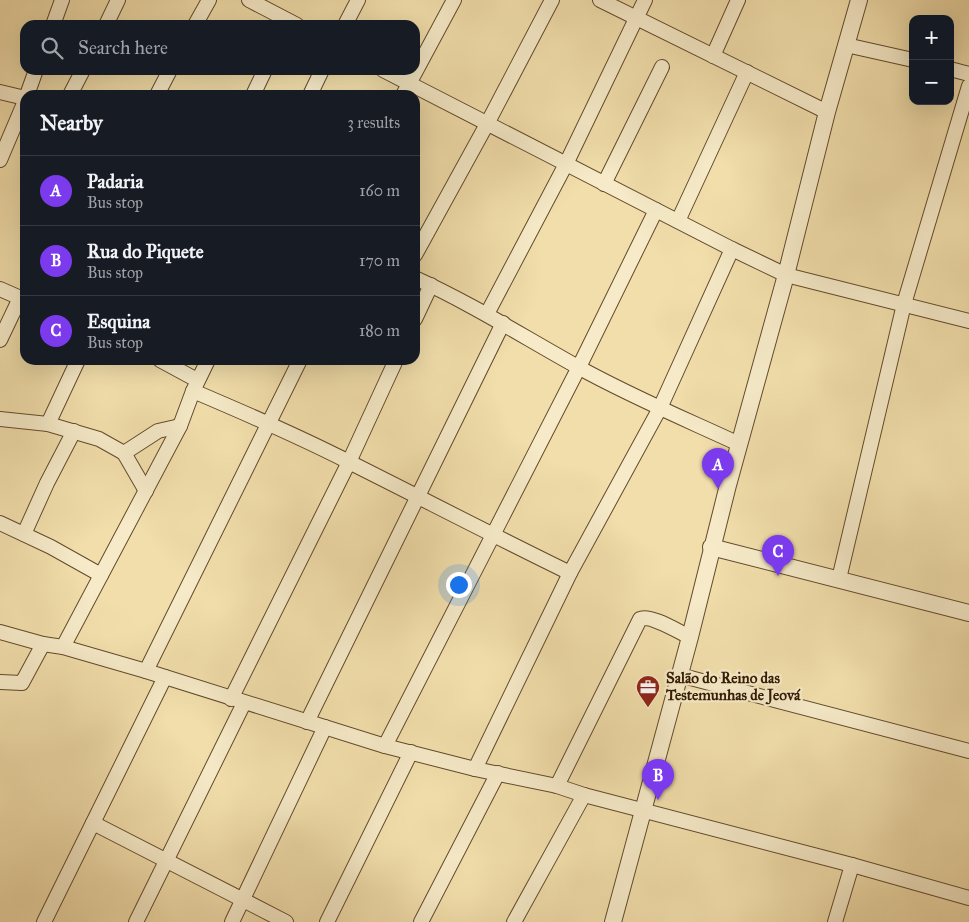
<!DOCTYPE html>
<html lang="en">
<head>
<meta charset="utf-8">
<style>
	:root { --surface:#171b24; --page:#20242c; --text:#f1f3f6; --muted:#9ea1a6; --line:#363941; --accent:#7c3aed }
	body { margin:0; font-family:"IM FELL Great Primer",serif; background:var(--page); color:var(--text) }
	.controls { position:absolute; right:15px; top:15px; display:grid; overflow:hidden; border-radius:10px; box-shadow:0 5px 20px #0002 }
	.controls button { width:45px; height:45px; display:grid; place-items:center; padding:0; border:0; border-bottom:1px solid var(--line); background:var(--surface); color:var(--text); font:25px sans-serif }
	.you { position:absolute; left:458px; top:584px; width:18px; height:18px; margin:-12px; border:4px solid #fff; border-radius:50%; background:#1a73e8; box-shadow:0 0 0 8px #1a73e833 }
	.badge { display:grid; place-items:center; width:32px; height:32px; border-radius:50%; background:var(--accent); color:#fff; font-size:16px; font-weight:700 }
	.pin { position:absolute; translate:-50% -41px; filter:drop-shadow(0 1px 2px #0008) }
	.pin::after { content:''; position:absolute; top:26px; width:18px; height:15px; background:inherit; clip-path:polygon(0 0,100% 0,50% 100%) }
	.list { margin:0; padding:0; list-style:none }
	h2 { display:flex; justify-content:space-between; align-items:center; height:65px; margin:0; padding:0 20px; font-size:21px }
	h2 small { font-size:16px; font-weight:400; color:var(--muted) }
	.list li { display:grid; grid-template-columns:32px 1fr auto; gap:15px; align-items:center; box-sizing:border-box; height:70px; padding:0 20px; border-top:1px solid var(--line) }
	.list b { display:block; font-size:19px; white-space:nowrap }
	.list p { margin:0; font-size:16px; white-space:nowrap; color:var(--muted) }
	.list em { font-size:16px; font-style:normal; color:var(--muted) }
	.icon { flex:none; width:28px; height:28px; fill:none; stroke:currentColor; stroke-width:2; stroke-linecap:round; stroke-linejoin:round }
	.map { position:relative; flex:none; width:969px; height:922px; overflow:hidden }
	.search { position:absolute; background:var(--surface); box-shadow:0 5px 20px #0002; left:20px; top:20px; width:400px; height:55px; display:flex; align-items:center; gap:12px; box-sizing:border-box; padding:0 18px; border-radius:15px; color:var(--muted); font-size:19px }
	.panel { position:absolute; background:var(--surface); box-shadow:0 5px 20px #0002; left:20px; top:90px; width:400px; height:275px; border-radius:15px }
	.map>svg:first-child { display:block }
</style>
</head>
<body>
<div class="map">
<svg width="969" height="922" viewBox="0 0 969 922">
	<rect width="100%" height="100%" fill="#f1deab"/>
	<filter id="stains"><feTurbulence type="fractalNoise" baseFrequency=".004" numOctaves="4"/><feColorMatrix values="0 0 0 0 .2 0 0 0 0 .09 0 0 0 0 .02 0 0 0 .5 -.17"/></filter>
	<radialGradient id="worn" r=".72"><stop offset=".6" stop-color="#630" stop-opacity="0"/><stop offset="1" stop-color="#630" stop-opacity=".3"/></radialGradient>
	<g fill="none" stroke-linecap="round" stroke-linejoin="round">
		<g stroke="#624b2c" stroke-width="16">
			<g id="minor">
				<path d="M 249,0 L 297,25"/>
				<path d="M 600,0 L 827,112"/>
				<path d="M 53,25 L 62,0"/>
				<path d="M 106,25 L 118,0"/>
				<path d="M 195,25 L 209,0"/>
				<path d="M 345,25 L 358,0"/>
				<path d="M 846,45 L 913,60"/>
				<path d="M 713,56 L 738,0"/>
				<path d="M 950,69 L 969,74"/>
				<path d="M 383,70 L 732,249 L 786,275 L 969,321"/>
				<path d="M 0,92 L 25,98"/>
				<path d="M 27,95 L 36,70"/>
				<path d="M 70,95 L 83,70"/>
				<path d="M 157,95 L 170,70"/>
				<path d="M 253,95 L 265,70"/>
				<path d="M 310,95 L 322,70"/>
				<path d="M 403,95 L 454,0"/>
				<path d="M 0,160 L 25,101"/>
				<path d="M 604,184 L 662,67"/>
				<path d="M 678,221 L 747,72"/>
				<path d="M 415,255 L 487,124 L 552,0"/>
				<path d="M 415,278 C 472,304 524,337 578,367 C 630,396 685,419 739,444"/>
				<path d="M 0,289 L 25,300"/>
				<path d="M 487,314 L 566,164 L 645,0"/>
				<path d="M 415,319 L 431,285"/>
				<path d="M 0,340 L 20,298"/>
				<path d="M 160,360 L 197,380"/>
				<path d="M 193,391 C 245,413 298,436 349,462 C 423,499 496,537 570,573"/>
				<path d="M 0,419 L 48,424 L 99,439 L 124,453 L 158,431 L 180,426"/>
				<path d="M 48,424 L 78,360"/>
				<path d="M 124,453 L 146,491"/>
				<path d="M 0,523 L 51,547 L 101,575"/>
				<path d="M 24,534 L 47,483 L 74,431"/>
				<path d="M 839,579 L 904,304 L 969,86"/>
				<path d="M 0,632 L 43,644 L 63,647 L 146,671 L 385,746 L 475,769 L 557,786 L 584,795 L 852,865 L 969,898"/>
				<path d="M 63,647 L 180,426 L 193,391 L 208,360"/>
				<path d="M 146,671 L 300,360"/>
				<path d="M 679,675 L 969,751"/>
				<path d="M 0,682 L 22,683 L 43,644"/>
				<path d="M 231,699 L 349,462 L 396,360"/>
				<path d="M 307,722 L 503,323"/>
				<path d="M 385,746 L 579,367 L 656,210"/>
				<path d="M 475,769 L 570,573 L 660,408 L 732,249"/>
				<path d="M 557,786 L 640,619 C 650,614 679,632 690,637"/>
				<path d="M 93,823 L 286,922"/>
				<path d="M 44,922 L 165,677"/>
				<path d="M 136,922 L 244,703"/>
				<path d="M 232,922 L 325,727"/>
				<path d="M 327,922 L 411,752"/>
				<path d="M 421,922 L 498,773"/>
				<path d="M 514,922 L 584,795"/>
				<path d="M 835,922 L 852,865"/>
			</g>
		</g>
		<g stroke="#624b2c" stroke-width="18">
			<g id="tertiary">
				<path d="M 711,547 L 969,613"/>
				<path d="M 613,922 L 690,637 L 728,485 L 786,275 L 827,112 L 859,0"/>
			</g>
		</g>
		<use href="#minor" stroke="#f6eac8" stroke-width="14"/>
		<use href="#tertiary" stroke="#f6eac8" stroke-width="16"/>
	</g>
	<defs>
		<g id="office-pin" transform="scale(1.25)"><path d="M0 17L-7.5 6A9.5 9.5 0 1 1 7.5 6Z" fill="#8f2418" stroke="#f6eac8"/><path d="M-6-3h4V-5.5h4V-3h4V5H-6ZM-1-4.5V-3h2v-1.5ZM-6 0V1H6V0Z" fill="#fff"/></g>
	</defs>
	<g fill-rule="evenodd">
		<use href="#office-pin" x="648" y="687"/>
	</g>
	<g text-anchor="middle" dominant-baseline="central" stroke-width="4.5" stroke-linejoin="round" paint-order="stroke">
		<g font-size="15" font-weight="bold" fill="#321a02" stroke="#f6eac8" text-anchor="start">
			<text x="666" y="678">Salão do Reino das<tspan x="666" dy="17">Testemunhas de Jeová</tspan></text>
		</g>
	</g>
	<rect width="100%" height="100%" filter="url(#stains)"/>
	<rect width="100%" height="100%" fill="url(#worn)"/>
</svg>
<div class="controls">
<button>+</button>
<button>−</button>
</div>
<div class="you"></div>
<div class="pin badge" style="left:718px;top:489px">A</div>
<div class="pin badge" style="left:658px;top:800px">B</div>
<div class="pin badge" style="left:778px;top:576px">C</div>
<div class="search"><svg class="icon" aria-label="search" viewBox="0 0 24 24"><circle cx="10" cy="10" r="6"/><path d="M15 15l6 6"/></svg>Search here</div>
<section class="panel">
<h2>Nearby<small>3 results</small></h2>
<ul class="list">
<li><span class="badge">A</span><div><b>Padaria</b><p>Bus stop</p></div><em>160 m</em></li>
<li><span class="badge">B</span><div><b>Rua do Piquete</b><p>Bus stop</p></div><em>170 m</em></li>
<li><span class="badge">C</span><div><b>Esquina</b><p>Bus stop</p></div><em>180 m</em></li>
</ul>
</section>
</div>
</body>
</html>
